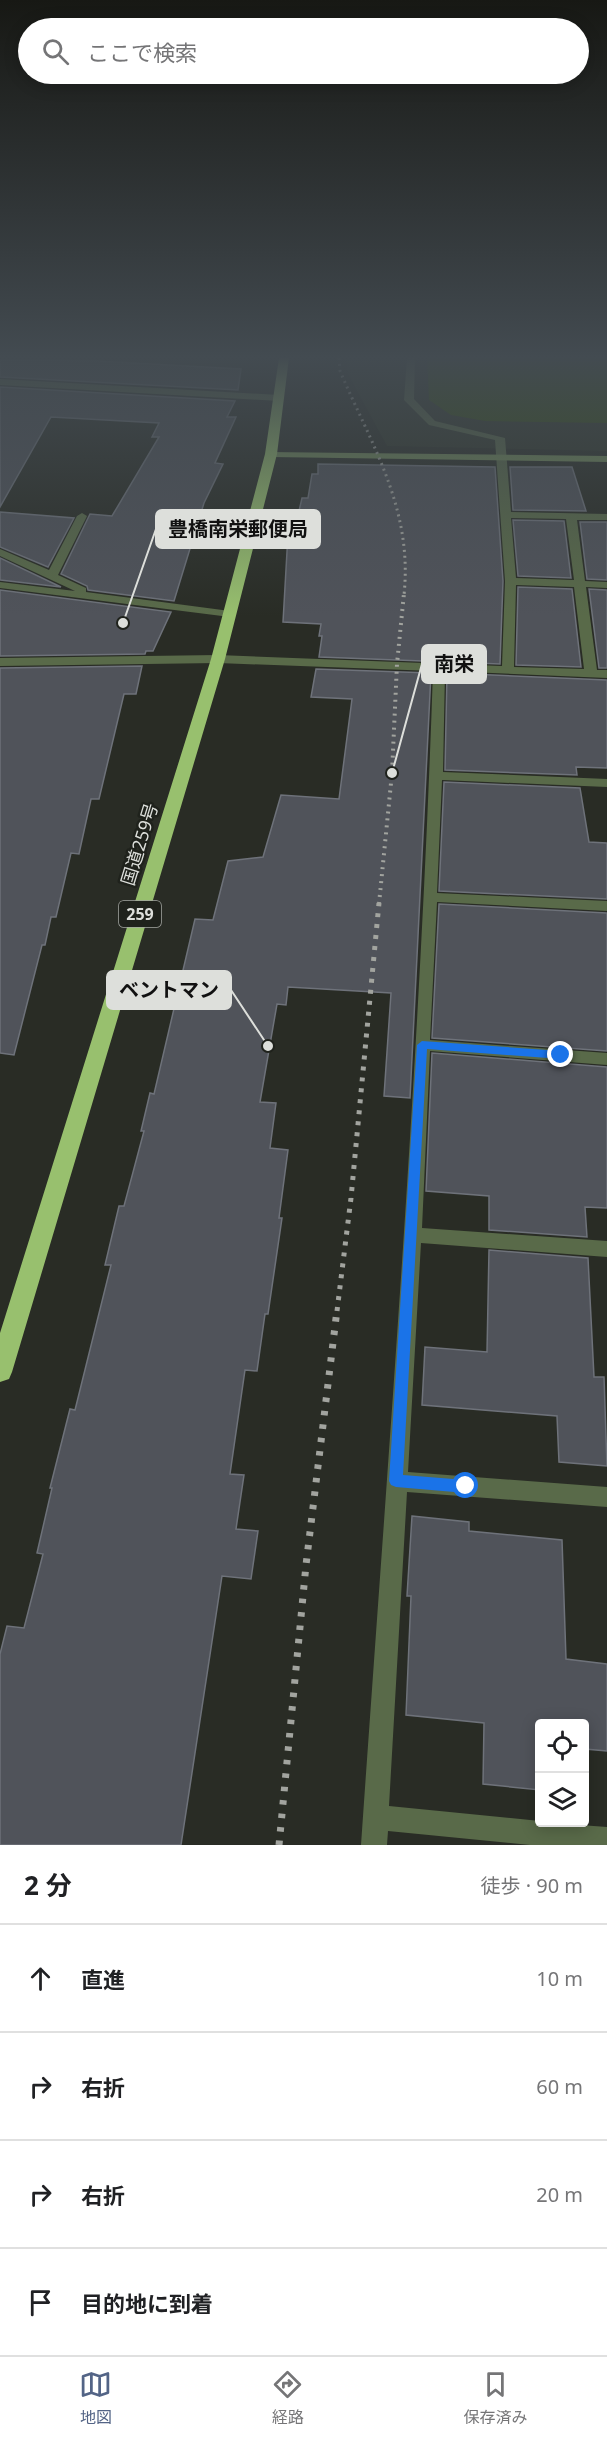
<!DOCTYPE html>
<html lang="ja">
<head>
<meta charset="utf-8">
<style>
	:root { --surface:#fff; --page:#f6f6f6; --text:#202124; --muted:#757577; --line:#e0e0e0; --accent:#536486 }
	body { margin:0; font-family:"Noto Sans","Noto Sans JP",sans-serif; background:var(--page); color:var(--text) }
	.controls { position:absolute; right:18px; bottom:18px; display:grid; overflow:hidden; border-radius:6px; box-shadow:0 3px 15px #0003 }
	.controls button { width:54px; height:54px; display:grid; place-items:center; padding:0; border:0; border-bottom:2px solid var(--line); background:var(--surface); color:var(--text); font:30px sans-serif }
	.stop { position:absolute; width:18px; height:18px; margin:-14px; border:4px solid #1a73e8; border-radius:50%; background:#fff }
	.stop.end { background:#1a73e8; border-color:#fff; box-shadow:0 2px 6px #0008 }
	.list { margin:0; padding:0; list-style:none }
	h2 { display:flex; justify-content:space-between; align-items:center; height:78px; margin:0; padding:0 24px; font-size:26px }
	h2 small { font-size:20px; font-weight:400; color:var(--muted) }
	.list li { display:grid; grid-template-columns:39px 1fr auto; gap:18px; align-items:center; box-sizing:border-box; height:108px; padding:0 24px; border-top:2px solid var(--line) }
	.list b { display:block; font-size:22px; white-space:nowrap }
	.list em { font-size:20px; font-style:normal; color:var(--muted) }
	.icon { flex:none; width:33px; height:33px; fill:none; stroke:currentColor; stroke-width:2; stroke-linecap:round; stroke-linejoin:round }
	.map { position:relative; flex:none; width:607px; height:1845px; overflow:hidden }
	.search { position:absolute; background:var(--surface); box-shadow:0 3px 15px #0003; left:18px; right:18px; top:18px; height:66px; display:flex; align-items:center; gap:15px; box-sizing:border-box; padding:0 21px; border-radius:33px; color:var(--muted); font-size:22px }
	.sheet { height:510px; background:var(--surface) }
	nav { display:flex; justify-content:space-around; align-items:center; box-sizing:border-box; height:84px; border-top:2px solid var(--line); background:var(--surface); font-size:16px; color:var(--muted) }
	nav a { display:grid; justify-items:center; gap:3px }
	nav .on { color:var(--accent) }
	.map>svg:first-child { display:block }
</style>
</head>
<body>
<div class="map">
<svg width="607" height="1845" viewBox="0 0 607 1845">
	<rect width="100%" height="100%" fill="#292c25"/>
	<path fill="#2f3529" d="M 346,358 L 607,358 L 607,451 L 387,446 L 348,374 Z"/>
	<path fill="#334d0e" d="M 427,358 L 607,358 L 607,423 L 485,421 L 451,415 L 429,400 Z"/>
	<g fill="#50535a" stroke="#6e727a" stroke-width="1.5">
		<path d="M 0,360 L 97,361 L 241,369 L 238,390 L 0,377 Z"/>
		<path d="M 0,387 L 235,401 L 227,417 L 236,417 L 215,463 L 223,464 L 204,503 L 174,601 L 88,590 L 87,586 L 61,574 L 90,514 L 112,516 L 159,437 L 152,437 L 159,423 L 51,417 L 0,507 Z"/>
		<path d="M 318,464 L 495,467 L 503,581 L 500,664 L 319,657 L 322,636 L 319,636 L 321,624 L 283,622 L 288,534 L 294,511 L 299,511 L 302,498 L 308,498 L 312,474 L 318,474 Z"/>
		<path d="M 510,467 L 572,467 L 586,511 L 513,510 Z"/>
		<path d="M 0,512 L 74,518 L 48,567 L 0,547 Z"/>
		<path d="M 513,520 L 564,521 L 571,578 L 518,576 Z"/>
		<path d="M 580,522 L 607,522 L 607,580 L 587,579 Z"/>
		<path d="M 0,558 L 61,587 L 0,580 Z"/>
		<path d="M 518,587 L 572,589 L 581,667 L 516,665 Z"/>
		<path d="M 589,589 L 607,590 L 607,668 L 599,668 Z"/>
		<path d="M 0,590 L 171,612 L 153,651 L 146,651 L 145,654 L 0,656 Z"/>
		<path d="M 142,666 L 136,694 L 124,694 L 99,799 L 91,799 L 79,854 L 71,853 L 56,917 L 51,917 L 45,945 L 42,945 L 14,1055 L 0,1053 L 0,668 Z"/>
		<path d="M 316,669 L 431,673 L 410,1098 L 384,1096 L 391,993 L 288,987 L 286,1005 L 277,1004 L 260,1102 L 276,1103 L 270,1148 L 288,1150 L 279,1218 L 282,1218 L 268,1314 L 265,1314 L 257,1371 L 245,1370 L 230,1474 L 244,1475 L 236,1529 L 258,1531 L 251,1579 L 222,1576 L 181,1845 L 0,1845 L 0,1654 L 7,1626 L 24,1628 L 43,1554 L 37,1553 L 52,1488 L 50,1488 L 70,1409 L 75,1410 L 111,1265 L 105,1265 L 119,1206 L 124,1206 L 144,1131 L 141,1131 L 150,1093 L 154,1094 L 195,919 L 213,920 L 228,861 L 263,857 L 281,795 L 339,799 L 352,699 L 311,697 Z"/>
		<path d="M 447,673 L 607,680 L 607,768 L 576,767 L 577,775 L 445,770 Z"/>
		<path d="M 444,782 L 580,788 L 589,842 L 607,843 L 607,899 L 439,891 Z"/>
		<path d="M 439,904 L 607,913 L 607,1051 L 432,1038 Z"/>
		<path d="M 432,1053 L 607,1067 L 607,1208 L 585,1207 L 587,1237 L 489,1230 L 489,1196 L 426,1191 Z"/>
		<path d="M 489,1250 L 588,1258 L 594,1377 L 604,1377 L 607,1466 L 559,1462 L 557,1416 L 422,1405 L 425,1347 L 487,1352 Z"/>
		<path d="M 412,1516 L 469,1522 L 469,1531 L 562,1540 L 566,1659 L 607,1664 L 607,1751 L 585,1749 L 585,1724 L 540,1724 L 540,1790 L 483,1784 L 484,1723 L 406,1715 L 411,1596 L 407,1596 Z"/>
	</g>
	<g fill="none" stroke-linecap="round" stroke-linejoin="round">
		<g fill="#596a49" fill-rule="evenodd">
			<path d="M 407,358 L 415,358 L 414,399 L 435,421 L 505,438 L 511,512 L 607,514 L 607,520 L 577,520 L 585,581 L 607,582 L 607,588 L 586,587 L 597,670 L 607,670 L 607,678 L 445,671 L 443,772 L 607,779 L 607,787 L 442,780 L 437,893 L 607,901 L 607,911 L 437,902 L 430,1040 L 607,1053 L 607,1065 L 430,1051 L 422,1228 L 607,1241 L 607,1257 L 421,1243 L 408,1472 L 607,1487 L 607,1507 L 407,1492 L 389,1806 L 540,1821 L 540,1822 L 607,1827 L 607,1845 L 530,1845 L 388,1831 L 387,1845 L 361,1845 C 388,1455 420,1063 433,671 L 218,663 L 0,666 L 0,658 L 218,655 L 502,666 L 505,581 L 495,440 L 429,425 L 404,400 ZM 511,518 L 566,519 L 574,580 L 516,578 ZM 516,585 L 574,587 L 584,669 L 514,667 Z"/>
			<path d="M 0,379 L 279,395 L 284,398 L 279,401 L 0,385 Z"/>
			<path d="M 82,513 L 87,516 L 58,575 L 86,588 L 86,592 L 230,611 L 236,614 L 230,617 L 0,588 L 0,582 L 75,591 L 0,556 L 0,549 L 49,570 L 77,516 Z"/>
		</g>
		<path fill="#738d59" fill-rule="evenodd" d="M 268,452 L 607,456 L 607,462 L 271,457 L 268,456 Z"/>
		<path fill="#98c06e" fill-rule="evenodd" d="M 279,358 L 289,358 L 277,454 L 225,659 L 12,1372 L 9,1379 L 0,1382 L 0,1333 L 211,659 L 265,454 Z"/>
		<path stroke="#a2a49f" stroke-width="3" stroke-dasharray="2 4" stroke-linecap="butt" d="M 339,358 L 340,371 C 372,446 413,509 404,595"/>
		<path stroke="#a2a49f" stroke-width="4" stroke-dasharray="2 5" stroke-linecap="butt" d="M 379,904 L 392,773 L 397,664 L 404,593"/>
		<path stroke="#a2a49f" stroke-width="5" stroke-dasharray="4 7" stroke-linecap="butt" d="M 337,1311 L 351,1198 L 379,903"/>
		<path stroke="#a2a49f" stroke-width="7" stroke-dasharray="4.5 9" stroke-linecap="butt" d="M 279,1845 L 306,1565 L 337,1310"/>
	</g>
	<linearGradient id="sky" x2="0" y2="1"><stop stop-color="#171814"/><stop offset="0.58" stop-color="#434b51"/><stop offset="1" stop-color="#434b51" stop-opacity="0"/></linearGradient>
	<rect width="607" height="616" fill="url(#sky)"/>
	<path fill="#1a73e8" d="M 422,1041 L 561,1051 L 566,1055 L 561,1059 L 427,1049 L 403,1475 L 466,1480 L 471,1482 L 473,1486 L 471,1491 L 466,1493 L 396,1487 L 391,1485 L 389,1481 L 417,1045 Z"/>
	<g text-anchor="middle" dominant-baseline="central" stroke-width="5" stroke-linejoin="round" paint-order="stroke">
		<rect fill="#1f221c" stroke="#a4a6a2" stroke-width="1.5" x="119" y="901" width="42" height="26" rx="4.5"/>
		<g font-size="16" font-weight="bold" fill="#dddfdb">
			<text x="140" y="914">259</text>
		</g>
		<g font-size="18" fill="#dddfdb" stroke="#1f221c">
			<text transform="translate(139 844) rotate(-73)">国道259号</text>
		</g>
	</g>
	<path fill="none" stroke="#dddfdb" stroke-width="2" d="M123 623L156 529M392 773L422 664M268 1046L231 990"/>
	<g fill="#dddfdb" stroke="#1f221c" stroke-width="2">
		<circle cx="123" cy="623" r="6"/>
		<circle cx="392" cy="773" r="6"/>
		<circle cx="268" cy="1046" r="6"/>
	</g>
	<g fill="#dddfdb" stroke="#dddfdb" stroke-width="2">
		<rect x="156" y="510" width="164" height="38" rx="6"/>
		<rect x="422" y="645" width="64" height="38" rx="6"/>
		<rect x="107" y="971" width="124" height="38" rx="6"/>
	</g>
	<g font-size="20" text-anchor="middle" font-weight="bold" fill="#111">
		<text x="238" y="536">豊橋南栄郵便局</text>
		<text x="454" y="671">南栄</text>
		<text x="169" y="997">ベントマン</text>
	</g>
</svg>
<div class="controls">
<button><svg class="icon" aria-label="locate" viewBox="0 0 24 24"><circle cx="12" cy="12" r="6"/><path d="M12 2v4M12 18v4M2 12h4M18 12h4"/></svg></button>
<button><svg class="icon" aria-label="layers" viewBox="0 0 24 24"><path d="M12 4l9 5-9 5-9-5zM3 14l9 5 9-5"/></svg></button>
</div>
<div class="stop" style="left:466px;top:1486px"></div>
<div class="stop end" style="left:561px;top:1055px"></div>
<div class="search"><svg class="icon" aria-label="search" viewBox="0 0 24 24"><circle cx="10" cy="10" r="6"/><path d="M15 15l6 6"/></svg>ここで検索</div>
</div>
<section class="sheet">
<h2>2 分<small>徒歩 · 90 m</small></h2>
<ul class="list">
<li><svg class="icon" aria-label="ahead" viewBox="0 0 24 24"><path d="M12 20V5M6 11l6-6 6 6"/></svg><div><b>直進</b></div><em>10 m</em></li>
<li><svg class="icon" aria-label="right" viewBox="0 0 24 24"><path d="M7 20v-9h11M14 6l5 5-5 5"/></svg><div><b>右折</b></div><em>60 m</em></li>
<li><svg class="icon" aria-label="right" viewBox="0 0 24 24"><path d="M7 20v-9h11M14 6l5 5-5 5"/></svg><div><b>右折</b></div><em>20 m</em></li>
<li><svg class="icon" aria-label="arrive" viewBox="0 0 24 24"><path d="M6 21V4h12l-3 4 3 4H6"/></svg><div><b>目的地に到着</b></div></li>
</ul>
</section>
<nav>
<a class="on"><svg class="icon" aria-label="map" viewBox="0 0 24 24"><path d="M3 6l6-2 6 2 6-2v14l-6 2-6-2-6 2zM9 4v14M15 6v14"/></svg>地図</a>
<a><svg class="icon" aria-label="directions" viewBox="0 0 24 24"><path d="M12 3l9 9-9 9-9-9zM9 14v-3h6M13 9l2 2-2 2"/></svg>経路</a>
<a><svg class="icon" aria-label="saved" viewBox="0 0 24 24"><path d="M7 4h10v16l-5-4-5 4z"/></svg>保存済み</a>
</nav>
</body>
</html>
